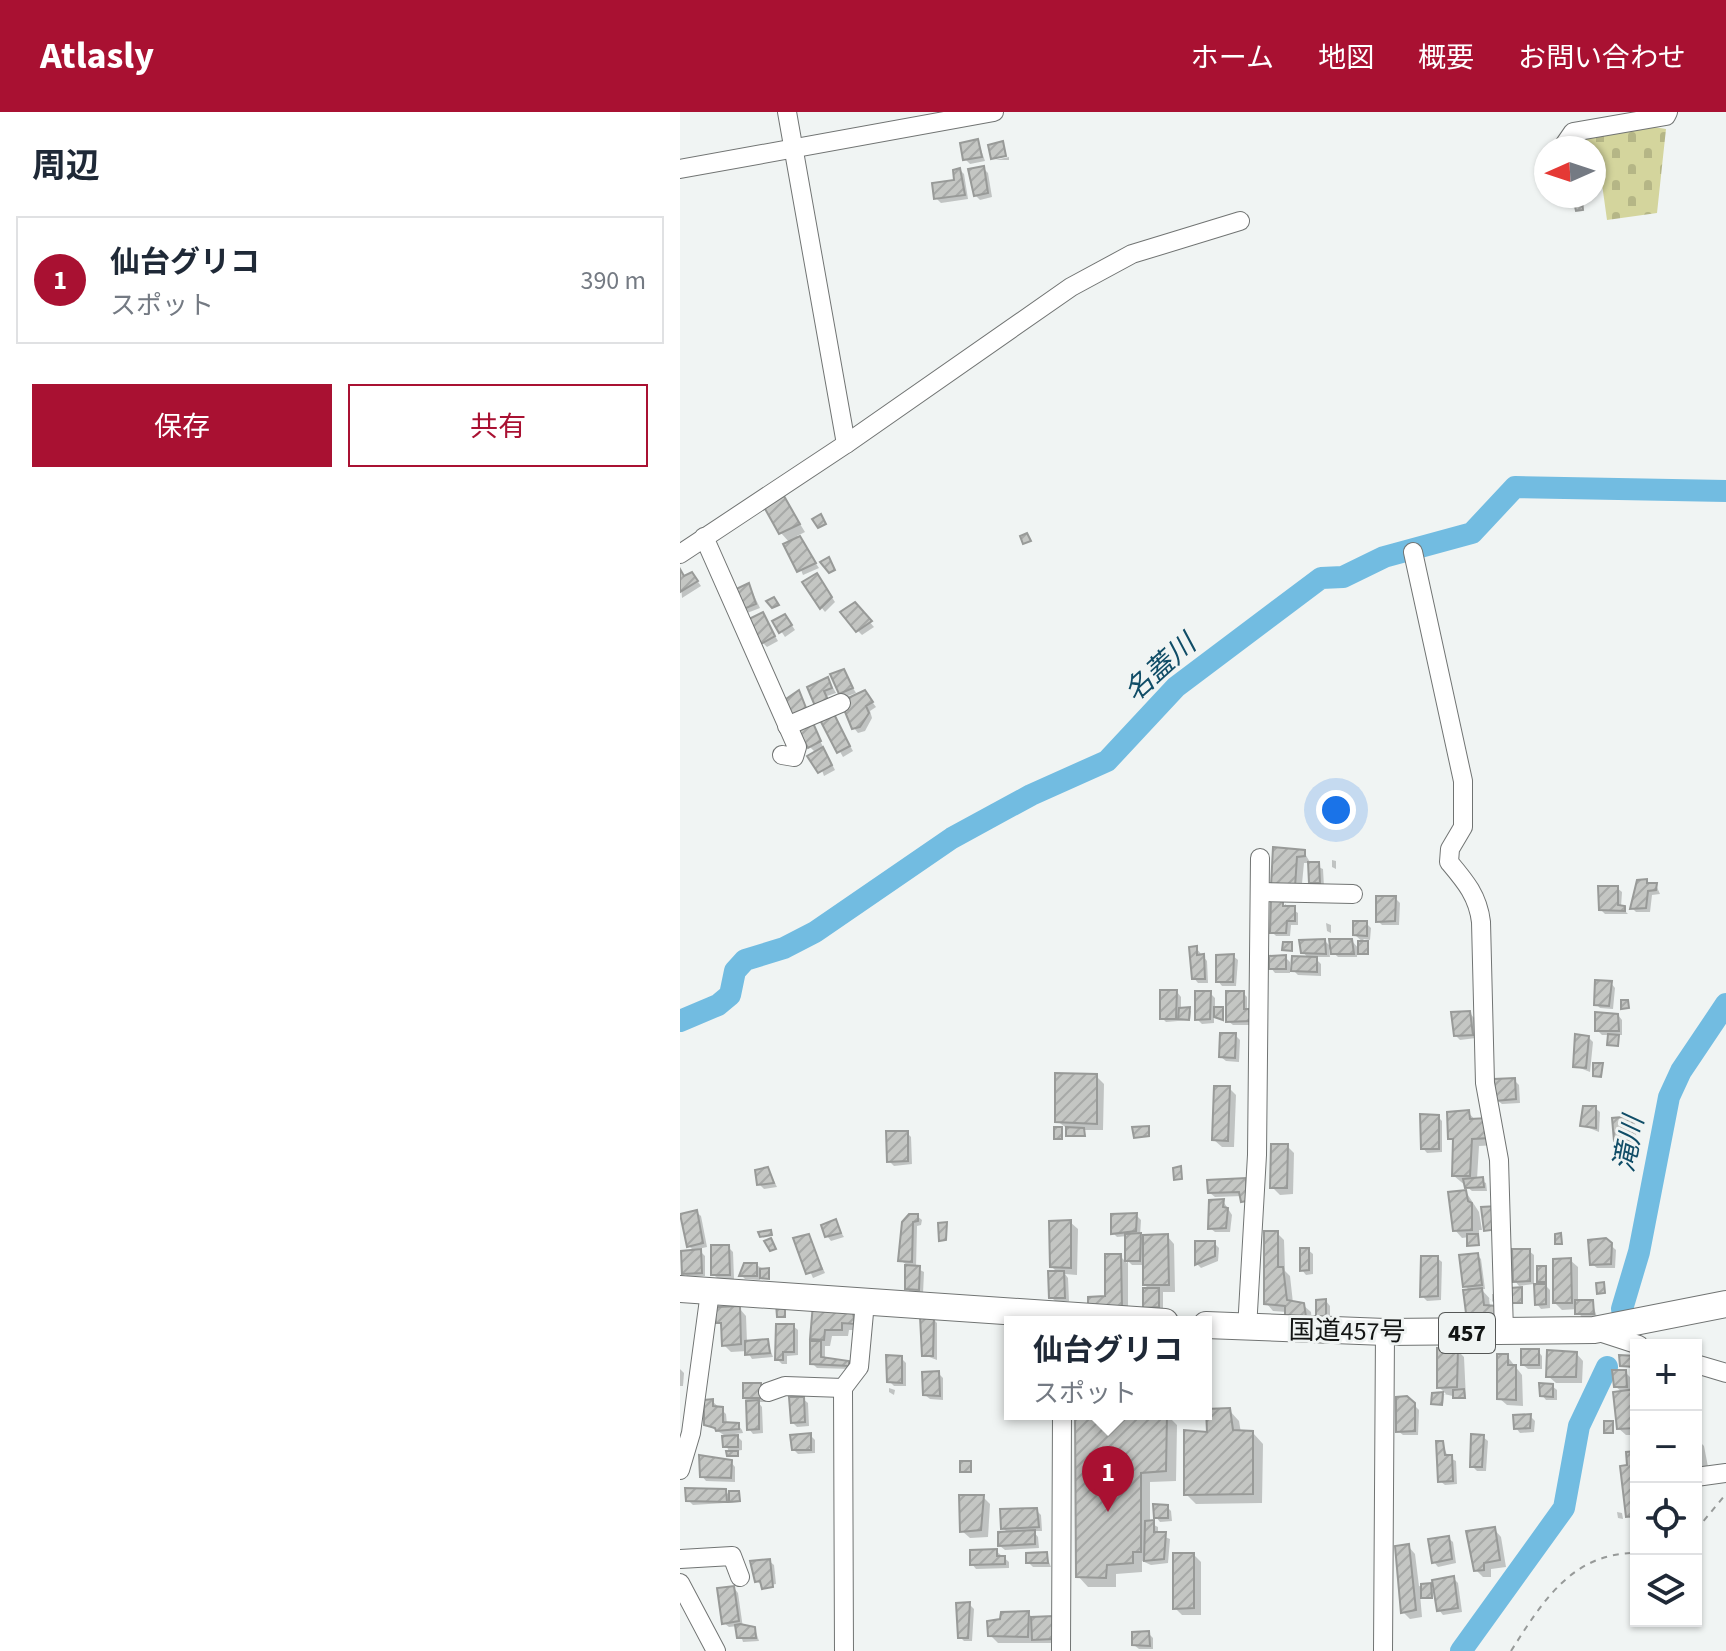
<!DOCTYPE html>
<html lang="ja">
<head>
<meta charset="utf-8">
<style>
	:root { --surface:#fff; --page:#f6f6f7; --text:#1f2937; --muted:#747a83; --line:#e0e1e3; --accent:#a91132 }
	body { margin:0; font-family:"Source Sans 3","Noto Sans JP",sans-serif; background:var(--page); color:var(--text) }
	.controls { position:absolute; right:24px; bottom:24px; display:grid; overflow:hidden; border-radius:0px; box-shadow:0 2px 6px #0004 }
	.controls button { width:72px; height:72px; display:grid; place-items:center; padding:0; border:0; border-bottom:2px solid var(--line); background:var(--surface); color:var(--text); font:40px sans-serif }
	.compass { position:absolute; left:854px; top:24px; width:72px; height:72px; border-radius:50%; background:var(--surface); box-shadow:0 2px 6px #0004; rotate:267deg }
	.you { position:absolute; left:656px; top:698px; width:28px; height:28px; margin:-20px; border:6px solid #fff; border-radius:50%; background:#1a73e8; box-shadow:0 0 0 12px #1a73e833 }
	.badge { display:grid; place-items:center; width:52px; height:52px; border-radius:50%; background:var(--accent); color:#fff; font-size:26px; font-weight:700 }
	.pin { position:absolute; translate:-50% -66px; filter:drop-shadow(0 2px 4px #0008) }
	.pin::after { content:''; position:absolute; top:42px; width:28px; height:24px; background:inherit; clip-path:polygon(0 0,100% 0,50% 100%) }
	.popup { position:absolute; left:324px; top:1204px; width:208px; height:104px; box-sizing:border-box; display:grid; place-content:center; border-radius:0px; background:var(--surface); filter:drop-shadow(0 2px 6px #0005); font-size:26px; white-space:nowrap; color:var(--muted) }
	.popup b { font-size:30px; color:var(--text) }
	.popup::after { content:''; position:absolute; left:50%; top:100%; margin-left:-16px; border:16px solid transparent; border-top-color:var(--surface) }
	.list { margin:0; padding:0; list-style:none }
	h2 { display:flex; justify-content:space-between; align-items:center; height:104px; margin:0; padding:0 32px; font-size:34px }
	h2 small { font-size:26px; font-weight:400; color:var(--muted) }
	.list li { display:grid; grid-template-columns:52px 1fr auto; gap:24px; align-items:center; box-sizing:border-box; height:128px; margin:0 16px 16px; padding:0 16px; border:2px solid var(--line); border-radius:0px }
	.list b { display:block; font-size:30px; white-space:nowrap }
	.list p { margin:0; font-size:26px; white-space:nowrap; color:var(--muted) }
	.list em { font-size:26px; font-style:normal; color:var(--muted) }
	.actions { display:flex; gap:16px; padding:24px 32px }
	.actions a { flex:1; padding:18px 0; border:2px solid var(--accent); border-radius:0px; text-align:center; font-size:28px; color:var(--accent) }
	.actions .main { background:var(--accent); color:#fff }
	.icon { flex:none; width:44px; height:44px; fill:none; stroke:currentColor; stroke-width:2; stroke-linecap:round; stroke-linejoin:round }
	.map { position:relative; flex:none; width:1046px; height:1539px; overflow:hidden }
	header { display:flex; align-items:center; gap:48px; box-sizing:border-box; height:112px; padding:0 40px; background:var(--accent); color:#fff }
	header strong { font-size:38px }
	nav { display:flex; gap:44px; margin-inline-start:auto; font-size:28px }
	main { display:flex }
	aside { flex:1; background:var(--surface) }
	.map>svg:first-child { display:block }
</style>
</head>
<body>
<header>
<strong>Atlasly</strong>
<nav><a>ホーム</a><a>地図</a><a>概要</a><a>お問い合わせ</a></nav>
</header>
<main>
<aside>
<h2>周辺<small></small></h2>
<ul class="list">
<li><span class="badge">1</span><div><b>仙台グリコ</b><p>スポット</p></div><em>390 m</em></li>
</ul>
<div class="actions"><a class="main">保存</a><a>共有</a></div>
</aside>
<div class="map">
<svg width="1046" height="1539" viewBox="0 0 1046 1539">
	<defs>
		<pattern id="cemetery-stones" width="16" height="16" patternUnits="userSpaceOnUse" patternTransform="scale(2)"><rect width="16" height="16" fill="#d4d59d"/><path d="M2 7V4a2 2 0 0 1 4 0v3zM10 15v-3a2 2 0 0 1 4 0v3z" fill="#b5b686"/></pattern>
		<pattern id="building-hatch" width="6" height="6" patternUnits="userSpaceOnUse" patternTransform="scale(2)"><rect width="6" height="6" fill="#c4c6c3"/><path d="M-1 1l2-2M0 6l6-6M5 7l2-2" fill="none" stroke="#a7a9a7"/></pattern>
	</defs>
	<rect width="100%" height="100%" fill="#f0f4f3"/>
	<path fill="url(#cemetery-stones)" d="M 974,10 L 974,15 L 986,17 L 977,101 L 927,108 L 922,72 L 914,72 L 914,36 L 886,36 L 893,23 Z"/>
	<g fill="#0003">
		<path d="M 298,29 L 305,49 L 290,52 L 285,47 Z"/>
		<path d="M 329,45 L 329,48 L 315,48 Z"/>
		<path d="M 303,56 L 308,61 L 312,85 L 300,88 L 295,83 Z"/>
		<path d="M 280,58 L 284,62 L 288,87 L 261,91 L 256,86 L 276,70 Z"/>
		<path d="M 104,386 L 125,420 L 117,424 L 139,456 L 123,463 L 110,431 L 101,421 Z"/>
		<path d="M 0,459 L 5,465 L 16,467 L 21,474 L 2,486 Z"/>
		<path d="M 137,463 L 155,490 L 145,500 L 141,495 Z"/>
		<path d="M 69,473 L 80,496 L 67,501 L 56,479 Z"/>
		<path d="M 175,493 L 194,515 L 182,523 L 177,518 Z"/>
		<path d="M 83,503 L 98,529 L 87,535 L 83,531 Z"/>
		<path d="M 109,509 L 115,518 L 105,525 L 95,510 Z"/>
		<path d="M 163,559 L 176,581 L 165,585 L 160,581 Z"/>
		<path d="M 148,567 L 156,581 L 147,584 L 151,593 L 136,593 Z"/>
		<path d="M 185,580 L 196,595 L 190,599 L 192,606 L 185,619 L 178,621 L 174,616 Z"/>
		<path d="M 154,605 L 173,639 L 163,645 L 143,609 Z"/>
		<path d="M 132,613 L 155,658 L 144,664 L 136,641 L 129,634 Z"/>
		<path d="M 595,737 L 624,740 L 631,752 L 643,757 L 644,775 L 635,775 L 631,770 L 630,751 L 624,751 L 621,782 L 600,782 Z"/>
		<path d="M 652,748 L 656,749 L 656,757 L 652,755 Z"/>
		<path d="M 966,769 L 976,773 L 980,782 L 972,783 L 970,800 L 956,800 L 952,796 Z"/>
		<path d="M 937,776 L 942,780 L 941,795 L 948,802 L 925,802 L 921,798 Z"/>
		<path d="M 715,786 L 720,791 L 719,813 L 702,813 L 698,809 Z"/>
		<path d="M 593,789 L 604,791 L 601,791 L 601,804 L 605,804 L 605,792 L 618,801 L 618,813 L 611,813 L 610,824 L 596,824 L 592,820 Z"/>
		<path d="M 646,811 L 651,813 L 651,821 L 647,819 Z"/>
		<path d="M 686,811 L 691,816 L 690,828 L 683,827 L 689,833 L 689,843 L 677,838 L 677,845 L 658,845 L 649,837 L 650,845 L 634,845 L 641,852 L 641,864 L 618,863 L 613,858 L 629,847 L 623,840 L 645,829 L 653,837 L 672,829 L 680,838 L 684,831 L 675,823 Z"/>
		<path d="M 516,836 L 527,849 L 528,871 L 518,871 L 514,866 Z"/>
		<path d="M 553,844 L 558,848 L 556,874 L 542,874 L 538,869 Z"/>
		<path d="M 605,845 L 610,850 L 610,861 L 595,861 L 591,856 Z"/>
		<path d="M 931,871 L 935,876 L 933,897 L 920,896 L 916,892 Z"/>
		<path d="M 497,880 L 501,885 L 501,898 L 511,899 L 510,908 L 486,910 L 482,906 Z"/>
		<path d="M 530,881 L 535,886 L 535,897 L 544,899 L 544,908 L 534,902 L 534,911 L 522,912 L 517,907 Z"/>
		<path d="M 563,881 L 567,885 L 567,899 L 573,904 L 574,913 L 553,913 L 548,909 Z"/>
		<path d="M 790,901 L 794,906 L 796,926 L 780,928 L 775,923 Z"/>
		<path d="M 938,903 L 942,908 L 942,923 L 937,923 L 939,935 L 929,932 L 930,923 L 922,923 L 917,918 Z"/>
		<path d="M 555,923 L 560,928 L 559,950 L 546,949 L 541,945 Z"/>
		<path d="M 909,926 L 913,930 L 910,960 L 895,954 Z"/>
		<path d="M 416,964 L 424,972 L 423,1018 L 405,1018 L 405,1025 L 390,1024 L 388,1017 L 377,1009 Z"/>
		<path d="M 834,968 L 839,973 L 840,991 L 822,992 L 817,988 Z"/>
		<path d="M 549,976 L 556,983 L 554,1035 L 542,1035 L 534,1028 Z"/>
		<path d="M 915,996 L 920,1000 L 919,1020 L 902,1013 Z"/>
		<path d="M 788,1000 L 817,1033 L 799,1034 L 797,1067 L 806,1071 L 807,1079 L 792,1079 L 774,1064 L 775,1031 L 770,1026 Z"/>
		<path d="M 758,1005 L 762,1009 L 762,1040 L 747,1041 L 743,1036 Z"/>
		<path d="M 951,1006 L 955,1010 L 957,1032 L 940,1033 L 936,1028 Z"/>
		<path d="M 227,1021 L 231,1025 L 232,1052 L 214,1054 L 209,1049 Z"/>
		<path d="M 607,1034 L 614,1041 L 613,1082 L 600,1083 L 592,1075 Z"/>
		<path d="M 88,1057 L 97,1075 L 84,1077 L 79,1072 Z"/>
		<path d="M 566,1068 L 570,1073 L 567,1094 L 562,1084 L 535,1085 L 530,1081 Z"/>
		<path d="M 786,1080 L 799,1100 L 802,1118 L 799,1118 L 799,1134 L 791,1134 L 789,1125 L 782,1126 L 775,1118 Z"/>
		<path d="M 543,1089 L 552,1103 L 550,1120 L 535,1120 L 530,1116 Z"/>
		<path d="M 16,1100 L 21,1104 L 27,1135 L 18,1137 L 25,1144 L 25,1164 L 8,1165 L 4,1161 L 15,1140 L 9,1134 Z"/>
		<path d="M 456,1103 L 461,1108 L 460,1124 L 465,1128 L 487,1124 L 494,1132 L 495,1180 L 483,1180 L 483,1199 L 465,1196 L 470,1178 L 465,1173 L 465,1153 L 452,1153 L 448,1149 L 448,1202 L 427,1186 L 440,1144 L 447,1151 L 447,1124 L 437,1125 L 433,1121 Z"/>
		<path d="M 237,1104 L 242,1108 L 241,1113 L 237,1114 L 236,1156 L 244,1160 L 243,1182 L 232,1181 L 227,1177 L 227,1153 L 220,1148 L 224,1111 Z"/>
		<path d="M 155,1110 L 164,1125 L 151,1129 L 147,1124 Z"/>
		<path d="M 390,1110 L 398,1117 L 397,1163 L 385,1162 L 388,1166 L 389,1189 L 375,1189 L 371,1185 L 378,1161 L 372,1155 Z"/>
		<path d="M 597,1121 L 604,1128 L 605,1159 L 610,1164 L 613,1191 L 623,1193 L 631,1200 L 632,1212 L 607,1200 L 593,1199 L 586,1191 Z"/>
		<path d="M 128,1124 L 145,1161 L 133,1166 L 116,1127 Z"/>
		<path d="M 925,1128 L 936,1138 L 935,1156 L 917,1156 L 912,1152 Z"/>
		<path d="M 534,1131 L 539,1136 L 538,1149 L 521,1156 L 517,1152 Z"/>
		<path d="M 48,1135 L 53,1140 L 54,1167 L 38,1167 L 33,1162 Z"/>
		<path d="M 628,1138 L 633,1142 L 633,1162 L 626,1163 L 622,1158 Z"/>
		<path d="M 849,1139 L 854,1143 L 854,1172 L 839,1174 L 835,1169 Z"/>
		<path d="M 797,1143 L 801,1147 L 805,1177 L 801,1177 L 812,1189 L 812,1182 L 815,1182 L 814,1191 L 809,1186 L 810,1195 L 824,1213 L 785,1174 Z"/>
		<path d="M 757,1146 L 762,1150 L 761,1188 L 747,1189 L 742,1184 Z"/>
		<path d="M 890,1148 L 898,1155 L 898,1190 L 912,1190 L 917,1205 L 902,1206 L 897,1197 L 882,1198 L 875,1191 Z"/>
		<path d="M 76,1153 L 90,1160 L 90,1167 L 81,1164 L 80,1168 L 65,1167 L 61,1163 Z"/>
		<path d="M 865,1156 L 867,1170 L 862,1170 L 870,1178 L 870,1196 L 861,1197 L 857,1192 L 863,1174 L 859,1169 Z"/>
		<path d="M 646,1189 L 650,1194 L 650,1209 L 643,1209 Z"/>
		<path d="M 135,1194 L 172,1203 L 180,1211 L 181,1218 L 169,1218 L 168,1224 L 152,1224 L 150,1234 L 145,1234 L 145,1248 L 168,1250 L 172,1257 L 137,1256 L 132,1251 L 137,1231 L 132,1226 Z"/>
		<path d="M 59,1196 L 66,1204 L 67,1231 L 87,1229 L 93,1245 L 72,1247 L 67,1239 L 51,1240 L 44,1233 L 43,1215 L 38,1210 Z"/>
		<path d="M 253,1207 L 257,1211 L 257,1248 L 244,1243 Z"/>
		<path d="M 113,1214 L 118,1218 L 118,1243 L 107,1244 L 107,1252 L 102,1252 L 97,1247 Z"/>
		<path d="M 777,1238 L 784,1245 L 786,1287 L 764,1282 L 763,1293 L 755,1292 L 754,1283 L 766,1282 L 759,1275 Z"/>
		<path d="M 858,1239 L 862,1244 L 862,1257 L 848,1257 L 843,1253 Z"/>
		<path d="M 896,1241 L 903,1249 L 902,1271 L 876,1271 L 868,1264 Z"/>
		<path d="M 827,1244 L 842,1263 L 843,1294 L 827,1293 L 819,1286 Z"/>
		<path d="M 221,1246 L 226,1251 L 226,1274 L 214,1274 L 209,1269 Z"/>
		<path d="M 956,1246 L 956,1258 L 942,1253 Z"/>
		<path d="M 0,1257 L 4,1261 L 3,1274 L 0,1274 Z"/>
		<path d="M 945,1260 L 950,1265 L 950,1279 L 956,1279 L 956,1323 L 946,1323 L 938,1316 L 942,1280 L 936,1275 Z"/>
		<path d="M 258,1261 L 263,1266 L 263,1288 L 250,1287 L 245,1283 Z"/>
		<path d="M 81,1273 L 85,1278 L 86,1290 L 78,1290 L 82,1295 L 83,1321 L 73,1322 L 69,1317 L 65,1285 Z"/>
		<path d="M 872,1274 L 877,1278 L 877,1288 L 866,1288 L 862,1283 Z"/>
		<path d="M 209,1276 L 215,1278 L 214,1283 L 209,1280 Z"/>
		<path d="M 123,1287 L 128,1291 L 129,1314 L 117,1315 L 112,1310 Z"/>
		<path d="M 32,1289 L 46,1302 L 47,1313 L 58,1313 L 62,1318 L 63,1321 L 55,1322 L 62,1329 L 62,1338 L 55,1339 L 59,1345 L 50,1345 L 44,1323 L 26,1312 Z"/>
		<path d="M 734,1293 L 739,1298 L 738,1323 L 723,1323 L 718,1319 Z"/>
		<path d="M 549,1298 L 559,1309 L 561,1321 L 573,1321 L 583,1332 L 582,1391 L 516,1392 L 506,1382 L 529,1322 Z"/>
		<path d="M 351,1302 L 351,1306 L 343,1307 L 338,1302 Z"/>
		<path d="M 379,1302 L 378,1308 L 365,1303 L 365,1302 Z"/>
		<path d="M 487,1303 L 497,1313 L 496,1369 L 470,1370 L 470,1411 L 478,1415 L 478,1422 L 490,1427 L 488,1451 L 471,1453 L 462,1449 L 462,1460 L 436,1462 L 436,1475 L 408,1475 L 398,1464 Z"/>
		<path d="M 850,1304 L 855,1309 L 854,1320 L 840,1321 L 836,1316 Z"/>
		<path d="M 130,1323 L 135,1328 L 135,1341 L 118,1342 L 113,1337 Z"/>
		<path d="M 803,1325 L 808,1329 L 806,1359 L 797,1359 L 792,1354 Z"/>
		<path d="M 1016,1326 L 1024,1334 L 1028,1355 L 1016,1358 Z"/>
		<path d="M 762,1331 L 768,1345 L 776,1349 L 777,1372 L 765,1373 L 760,1369 Z"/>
		<path d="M 956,1341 L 956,1412 L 948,1404 L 949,1355 Z"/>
		<path d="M 51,1350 L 55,1355 L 55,1370 L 26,1369 L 22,1364 Z"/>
		<path d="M 45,1379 L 51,1385 L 58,1381 L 60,1390 L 13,1393 L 8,1388 Z"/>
		<path d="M 303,1385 L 310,1392 L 308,1425 L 290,1426 L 282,1419 Z"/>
		<path d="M 487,1395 L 491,1399 L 492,1409 L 480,1410 L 476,1405 Z"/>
		<path d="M 356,1398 L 361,1403 L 362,1419 L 353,1419 L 358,1425 L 359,1436 L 325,1438 L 320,1434 L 328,1421 L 323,1416 Z"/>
		<path d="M 937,1400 L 942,1401 L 943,1407 L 938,1406 Z"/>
		<path d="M 814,1417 L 821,1425 L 826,1455 L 811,1457 L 811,1465 L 803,1465 L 796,1458 Z"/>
		<path d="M 768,1426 L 773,1430 L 776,1451 L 758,1455 L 754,1450 Z"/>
		<path d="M 728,1434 L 735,1442 L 739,1474 L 753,1477 L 753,1487 L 745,1487 L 740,1482 L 742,1505 L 730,1507 L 723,1500 Z"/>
		<path d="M 316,1439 L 329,1450 L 329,1456 L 296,1457 L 292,1452 Z"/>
		<path d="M 366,1442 L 371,1455 L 353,1455 L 348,1450 Z"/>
		<path d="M 514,1443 L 521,1450 L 521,1503 L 502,1503 L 495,1496 Z"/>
		<path d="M 89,1449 L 94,1453 L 96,1472 L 84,1474 L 76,1469 Z"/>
		<path d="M 773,1466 L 778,1471 L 782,1500 L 763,1503 L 759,1498 Z"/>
		<path d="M 54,1476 L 58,1481 L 63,1516 L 75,1517 L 79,1529 L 63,1530 L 58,1514 L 49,1515 L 44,1511 Z"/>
		<path d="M 289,1492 L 294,1497 L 292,1529 L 284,1529 L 280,1525 Z"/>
		<path d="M 348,1501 L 376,1531 L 318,1531 L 310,1523 Z"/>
		<path d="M 468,1521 L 473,1526 L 473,1537 L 459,1537 L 454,1533 Z"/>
	</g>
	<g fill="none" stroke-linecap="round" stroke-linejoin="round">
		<g stroke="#72bce1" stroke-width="22">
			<path d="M 0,909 L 38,893 L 50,883 L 55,859 L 65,848 L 104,836 L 135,820 L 272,726 L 351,683 L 427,649 L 496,575 L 641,466 L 663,465 L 704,445 L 792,421 L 835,375 L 1046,379"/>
			<path d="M 942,1197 L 959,1140 L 989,985 L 1001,959 L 1046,892"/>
			<path d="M 781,1539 L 884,1396 L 899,1314 L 927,1255"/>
		</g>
	</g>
	<g fill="url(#building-hatch)" stroke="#989a98" stroke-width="2">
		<path d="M 298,27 L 302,45 L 283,48 L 280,31 Z"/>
		<path d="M 323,29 L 326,44 L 311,47 L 308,33 Z"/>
		<path d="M 304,54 L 308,81 L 294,84 L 288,57 Z"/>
		<path d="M 280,56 L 285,83 L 254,87 L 252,71 L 274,68 L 273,58 Z"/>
		<path d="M 902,88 L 903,98 L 896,99 L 894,90 Z"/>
		<path d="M 104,384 L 120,412 L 99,422 L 84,395 Z"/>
		<path d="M 141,402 L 146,412 L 138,416 L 132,407 Z"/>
		<path d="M 347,421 L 351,429 L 343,432 L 340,424 Z"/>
		<path d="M 120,424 L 136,451 L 117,460 L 103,432 Z"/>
		<path d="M 149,445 L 155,458 L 149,461 L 140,450 Z"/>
		<path d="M 0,457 L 4,464 L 12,460 L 18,469 L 0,480 Z"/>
		<path d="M 137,461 L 152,485 L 140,497 L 122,470 Z"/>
		<path d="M 69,471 L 76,492 L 61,498 L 54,478 Z"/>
		<path d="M 94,485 L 99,493 L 92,496 L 86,489 Z"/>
		<path d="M 175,490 L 192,509 L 176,520 L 160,500 Z"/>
		<path d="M 83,500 L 95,524 L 81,532 L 67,508 Z"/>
		<path d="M 105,502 L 112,513 L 99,521 L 92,509 Z"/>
		<path d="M 164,557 L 173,576 L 159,582 L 150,562 Z"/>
		<path d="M 148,565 L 152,576 L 144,579 L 148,588 L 135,594 L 127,575 Z"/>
		<path d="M 119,578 L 128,601 L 111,607 L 103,589 Z"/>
		<path d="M 185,578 L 193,590 L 186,594 L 189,601 L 180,615 L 172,617 L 163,595 L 166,587 Z"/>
		<path d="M 154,602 L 170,634 L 157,641 L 140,608 Z"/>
		<path d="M 133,611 L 141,629 L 128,636 L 118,618 Z"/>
		<path d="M 143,635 L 152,653 L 138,661 L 127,644 Z"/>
		<path d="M 593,735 L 625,738 L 625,744 L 617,745 L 615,775 L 591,775 Z"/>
		<path d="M 628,750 L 639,750 L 640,771 L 629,771 Z"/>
		<path d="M 967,767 L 967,771 L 977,771 L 976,778 L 968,779 L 966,796 L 950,797 L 957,768 Z"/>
		<path d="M 918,774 L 938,774 L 938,793 L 945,794 L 945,799 L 919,798 Z"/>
		<path d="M 696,784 L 716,784 L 715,809 L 696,810 Z"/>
		<path d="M 591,787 L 603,787 L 603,794 L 615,794 L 615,809 L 607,809 L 606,821 L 590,821 Z"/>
		<path d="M 673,809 L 687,809 L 687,824 L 673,823 Z"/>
		<path d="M 645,827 L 646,842 L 621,841 L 619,828 Z"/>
		<path d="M 649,827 L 672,827 L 674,842 L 651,842 Z"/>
		<rect x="678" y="829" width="10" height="13"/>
		<path d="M 603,830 L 612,830 L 612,839 L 602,838 Z"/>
		<path d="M 517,834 L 517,843 L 524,842 L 525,867 L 512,867 L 509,835 Z"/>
		<path d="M 554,842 L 553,870 L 536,870 L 536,843 Z"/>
		<path d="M 606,843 L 606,857 L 589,857 L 589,844 Z"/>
		<path d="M 612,844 L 637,845 L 637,860 L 611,859 Z"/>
		<path d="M 915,868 L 932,869 L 929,894 L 914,893 Z"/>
		<path d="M 480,878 L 497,878 L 496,907 L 480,907 Z"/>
		<path d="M 515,879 L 531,879 L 530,907 L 515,908 Z"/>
		<path d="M 546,879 L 564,879 L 564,897 L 569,897 L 570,909 L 546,910 Z"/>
		<path d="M 941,888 L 948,888 L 949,896 L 941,897 Z"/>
		<path d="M 510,895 L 509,908 L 498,907 L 499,896 Z"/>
		<path d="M 534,895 L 543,895 L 543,908 L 534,905 Z"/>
		<path d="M 790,899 L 793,923 L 774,924 L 771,900 Z"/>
		<path d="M 915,900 L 938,902 L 939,919 L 915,919 Z"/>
		<path d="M 540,921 L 556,921 L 555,946 L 539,945 Z"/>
		<path d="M 895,922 L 909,924 L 906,956 L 893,955 Z"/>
		<path d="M 928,922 L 939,923 L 938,934 L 927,933 Z"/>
		<path d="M 913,951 L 923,951 L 921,965 L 913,964 Z"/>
		<path d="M 375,961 L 417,962 L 417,1012 L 375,1010 Z"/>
		<path d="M 835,966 L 836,987 L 815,989 L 814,967 Z"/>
		<path d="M 534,974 L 550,974 L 548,1029 L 532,1028 Z"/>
		<path d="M 903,994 L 916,994 L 916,1016 L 900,1014 Z"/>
		<path d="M 789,998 L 790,1007 L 808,1006 L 811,1026 L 792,1027 L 790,1064 L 772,1064 L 773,1027 L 768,1027 L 767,1000 Z"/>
		<path d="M 740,1002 L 759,1003 L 759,1037 L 741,1037 Z"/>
		<path d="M 952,1004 L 953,1028 L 934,1029 L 932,1006 Z"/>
		<path d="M 469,1014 L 469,1024 L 454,1026 L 452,1015 Z"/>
		<rect x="374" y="1015" width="8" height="12"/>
		<path d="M 386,1015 L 404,1016 L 405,1024 L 386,1024 Z"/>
		<path d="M 206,1019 L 228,1019 L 228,1049 L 207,1050 Z"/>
		<path d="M 591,1032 L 608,1032 L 607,1076 L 590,1076 Z"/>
		<path d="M 501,1054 L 502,1067 L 494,1068 L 493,1056 Z"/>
		<path d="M 88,1055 L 94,1071 L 77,1073 L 75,1058 Z"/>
		<path d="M 803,1065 L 804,1075 L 785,1076 L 783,1067 Z"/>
		<path d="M 566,1066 L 567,1089 L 561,1090 L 559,1080 L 528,1081 L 527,1068 Z"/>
		<path d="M 786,1078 L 788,1089 L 792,1091 L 792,1118 L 773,1119 L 768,1080 Z"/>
		<path d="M 544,1087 L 543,1095 L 548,1096 L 546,1116 L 528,1117 L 529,1088 Z"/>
		<path d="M 818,1094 L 820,1117 L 804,1119 L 801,1095 Z"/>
		<path d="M 17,1098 L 23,1131 L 7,1135 L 0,1102 Z"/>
		<path d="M 457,1101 L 456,1119 L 431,1122 L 431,1102 Z"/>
		<path d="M 229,1102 L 238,1102 L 238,1109 L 233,1110 L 232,1150 L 218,1149 L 222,1110 Z"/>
		<path d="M 156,1107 L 161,1121 L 145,1125 L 141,1113 Z"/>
		<path d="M 391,1108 L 391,1156 L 370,1155 L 369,1109 Z"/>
		<path d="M 267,1110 L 266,1128 L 259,1129 L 258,1111 Z"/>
		<path d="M 91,1118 L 92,1123 L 80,1125 L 78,1120 Z"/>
		<path d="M 584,1119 L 598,1119 L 598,1155 L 603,1155 L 607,1188 L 624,1191 L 626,1205 L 605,1206 L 605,1194 L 584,1192 Z"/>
		<path d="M 461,1121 L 460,1149 L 445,1149 L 445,1122 Z"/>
		<path d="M 881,1121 L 882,1132 L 875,1132 L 875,1122 Z"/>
		<path d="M 129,1122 L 142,1157 L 126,1162 L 113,1126 Z"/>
		<path d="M 488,1122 L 489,1173 L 463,1173 L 463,1123 Z"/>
		<path d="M 787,1122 L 798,1122 L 799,1133 L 787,1134 Z"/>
		<path d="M 91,1126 L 96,1137 L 90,1139 L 84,1129 Z"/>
		<path d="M 926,1126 L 932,1131 L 931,1152 L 910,1153 L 908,1128 Z"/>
		<path d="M 515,1129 L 535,1129 L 535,1144 L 515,1153 Z"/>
		<path d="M 31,1133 L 49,1133 L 50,1163 L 31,1163 Z"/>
		<path d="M 620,1136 L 629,1136 L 629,1158 L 620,1159 Z"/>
		<path d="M 21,1137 L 22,1161 L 2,1162 L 1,1139 Z"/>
		<path d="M 832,1137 L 850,1137 L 850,1169 L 833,1170 Z"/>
		<path d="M 798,1141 L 802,1173 L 783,1175 L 779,1143 Z"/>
		<path d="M 425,1142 L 441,1142 L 442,1195 L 408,1195 L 408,1185 L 425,1184 Z"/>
		<path d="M 741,1144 L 758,1144 L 758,1184 L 740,1185 Z"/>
		<path d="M 891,1146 L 892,1191 L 873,1191 L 873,1147 Z"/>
		<path d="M 64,1151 L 77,1151 L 77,1164 L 59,1164 Z"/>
		<path d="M 225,1153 L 240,1154 L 239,1178 L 225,1177 Z"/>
		<rect x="857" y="1154" width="9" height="16"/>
		<path d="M 89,1156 L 89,1167 L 80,1166 L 80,1157 Z"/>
		<path d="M 368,1159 L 384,1159 L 385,1186 L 369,1186 Z"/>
		<path d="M 924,1170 L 925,1181 L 917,1182 L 916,1171 Z"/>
		<path d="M 854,1172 L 866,1172 L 866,1192 L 855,1193 Z"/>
		<path d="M 842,1175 L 842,1191 L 832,1191 L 831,1176 Z"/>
		<path d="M 463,1176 L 479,1176 L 479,1195 L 463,1196 Z"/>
		<path d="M 802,1176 L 804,1193 L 817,1194 L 817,1207 L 787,1209 L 783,1178 Z"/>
		<path d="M 646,1187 L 646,1205 L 636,1205 L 636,1188 Z"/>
		<path d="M 895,1188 L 913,1188 L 914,1202 L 895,1202 Z"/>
		<path d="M 96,1191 L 105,1191 L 105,1205 L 97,1205 Z"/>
		<path d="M 133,1192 L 173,1201 L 175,1212 L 162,1211 L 162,1218 L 145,1218 L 144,1228 L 130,1227 Z"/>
		<path d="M 60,1194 L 61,1232 L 42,1234 L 41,1211 L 36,1211 L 34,1198 L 38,1195 Z"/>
		<path d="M 240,1204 L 254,1205 L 253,1244 L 242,1244 Z"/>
		<path d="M 96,1212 L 114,1212 L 114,1240 L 103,1240 L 103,1248 L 95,1248 Z"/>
		<path d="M 327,1220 L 330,1220 L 330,1255 L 328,1255 Z"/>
		<path d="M 88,1227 L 90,1241 L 65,1243 L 65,1229 Z"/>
		<path d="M 130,1229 L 141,1229 L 141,1245 L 169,1249 L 169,1254 L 130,1252 Z"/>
		<path d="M 757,1236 L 778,1236 L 777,1275 L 757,1276 Z"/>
		<rect x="841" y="1237" width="18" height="16"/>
		<path d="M 867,1238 L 897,1240 L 896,1265 L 866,1265 Z"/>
		<path d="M 817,1242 L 828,1242 L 828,1253 L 836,1253 L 836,1288 L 817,1287 Z"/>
		<path d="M 206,1243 L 222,1244 L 222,1271 L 207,1270 Z"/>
		<path d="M 939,1243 L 956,1244 L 956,1255 L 940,1254 Z"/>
		<rect x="327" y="1258" width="3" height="37"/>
		<path d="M 932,1258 L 946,1258 L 947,1275 L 934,1275 Z"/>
		<path d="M 259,1259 L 260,1284 L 243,1283 L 242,1260 Z"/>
		<path d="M 63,1271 L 81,1271 L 82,1286 L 63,1286 Z"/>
		<path d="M 859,1271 L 873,1272 L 873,1285 L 860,1284 Z"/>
		<path d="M 784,1277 L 785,1286 L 773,1286 L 773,1278 Z"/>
		<path d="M 956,1277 L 956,1316 L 937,1317 L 933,1280 Z"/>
		<path d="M 763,1280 L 762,1293 L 751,1292 L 752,1281 Z"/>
		<path d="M 727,1284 L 735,1291 L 735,1319 L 716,1320 L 716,1285 Z"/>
		<path d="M 109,1285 L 124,1285 L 125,1310 L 111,1311 Z"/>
		<path d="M 33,1287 L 33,1294 L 43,1295 L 43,1310 L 59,1311 L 59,1317 L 36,1319 L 35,1316 L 24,1313 L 24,1288 Z"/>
		<path d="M 79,1288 L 79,1317 L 67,1318 L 66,1289 Z"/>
		<path d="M 550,1296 L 553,1318 L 573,1319 L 573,1382 L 504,1383 L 504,1318 L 527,1320 L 526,1297 Z"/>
		<path d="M 395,1302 L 487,1302 L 486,1359 L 461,1361 L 461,1440 L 453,1440 L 453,1451 L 427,1453 L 426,1466 L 396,1465 Z"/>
		<path d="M 851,1302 L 850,1316 L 834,1317 L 833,1303 Z"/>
		<rect x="924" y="1309" width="9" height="12"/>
		<path d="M 131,1321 L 131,1338 L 112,1338 L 110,1323 Z"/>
		<path d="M 791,1322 L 804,1323 L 802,1355 L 790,1355 Z"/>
		<path d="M 58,1323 L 58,1335 L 43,1335 L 42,1324 Z"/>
		<path d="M 756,1329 L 763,1329 L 765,1343 L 772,1343 L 773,1369 L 758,1370 Z"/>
		<path d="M 46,1339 L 58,1339 L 58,1344 L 47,1344 Z"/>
		<path d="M 956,1339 L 956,1404 L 946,1405 L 940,1354 L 947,1353 L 946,1340 Z"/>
		<path d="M 19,1343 L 52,1348 L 51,1366 L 20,1365 Z"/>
		<rect x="280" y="1349" width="11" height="11"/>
		<path d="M 5,1376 L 46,1377 L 47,1390 L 6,1389 Z"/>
		<path d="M 49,1379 L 59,1379 L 60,1389 L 49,1390 Z"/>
		<path d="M 279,1383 L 304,1383 L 301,1418 L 280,1420 Z"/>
		<path d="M 473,1392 L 488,1393 L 488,1406 L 474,1406 Z"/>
		<path d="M 357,1396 L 359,1415 L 321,1417 L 320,1397 Z"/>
		<path d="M 474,1408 L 474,1420 L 486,1420 L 484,1447 L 464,1449 L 465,1409 Z"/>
		<path d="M 815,1415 L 820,1448 L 804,1451 L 804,1458 L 794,1459 L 786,1419 Z"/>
		<path d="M 355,1418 L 355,1432 L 318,1434 L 318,1420 Z"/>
		<path d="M 769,1424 L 772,1447 L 752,1451 L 748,1427 Z"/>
		<path d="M 729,1432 L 736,1498 L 721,1501 L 715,1434 Z"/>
		<path d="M 317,1437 L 317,1444 L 325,1444 L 325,1452 L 290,1453 L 290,1438 Z"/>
		<path d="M 367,1440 L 368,1451 L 346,1451 L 346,1441 Z"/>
		<path d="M 493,1441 L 514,1441 L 514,1496 L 493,1497 Z"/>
		<path d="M 90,1447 L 93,1475 L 82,1477 L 80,1469 L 75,1470 L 70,1449 Z"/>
		<path d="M 774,1464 L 778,1496 L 757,1499 L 752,1468 Z"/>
		<path d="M 751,1471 L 752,1486 L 741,1486 L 741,1472 Z"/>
		<path d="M 54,1474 L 59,1509 L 42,1512 L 37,1476 Z"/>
		<path d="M 290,1490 L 288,1526 L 278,1526 L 276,1491 Z"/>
		<path d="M 349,1499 L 348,1525 L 308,1524 L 307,1509 L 320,1507 L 321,1500 Z"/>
		<path d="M 373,1504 L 373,1527 L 352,1528 L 351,1505 Z"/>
		<path d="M 60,1512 L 75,1515 L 76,1526 L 57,1526 L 55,1513 Z"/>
		<path d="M 469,1519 L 470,1534 L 452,1533 L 452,1520 Z"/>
	</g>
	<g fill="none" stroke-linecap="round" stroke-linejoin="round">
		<g stroke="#717473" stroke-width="20">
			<g id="minor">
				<path d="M 107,0 L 166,332"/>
				<path d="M 882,36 L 893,20 L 986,4 L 988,0"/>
				<path d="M 0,57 L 314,0"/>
				<path d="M 24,425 L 117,635 L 114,645 L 102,643"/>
				<path d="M 733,440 L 783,669 L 783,715 L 770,737 L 769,750 C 785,769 798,784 801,810 L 805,971 L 819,1048 L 824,1220"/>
				<path d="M 0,442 L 166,332 L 391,175 L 452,142 L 560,109"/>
				<path d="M 107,614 L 161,591"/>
				<path d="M 581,780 L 673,782"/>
				<path d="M 567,1217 L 577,1043 L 580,746"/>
				<path d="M 916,1219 L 959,1233"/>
				<path d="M 1016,1252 L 1046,1261"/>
				<path d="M 88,1280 L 105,1274 L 163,1276"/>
				<path d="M 0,1358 L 11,1321 L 30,1180"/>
				<path d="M 1016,1365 L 1046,1361"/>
				<path d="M 0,1447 L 52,1444 L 60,1465"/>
				<path d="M 0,1471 L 36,1539"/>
				<path d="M 164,1539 L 163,1276 L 179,1255 L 185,1190"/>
				<path d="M 381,1539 L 382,1302"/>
				<path d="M 703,1539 L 705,1220"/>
			</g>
		</g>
		<g stroke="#717473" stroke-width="28">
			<g id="highway">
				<path d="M 0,1177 L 485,1210"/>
				<path d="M 526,1213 L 705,1220 L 914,1218 L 1046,1192"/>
			</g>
		</g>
		<g stroke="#979a99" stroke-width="2" stroke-dasharray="6 6" stroke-linecap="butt">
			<path d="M 1016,1418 L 1046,1382"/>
			<path d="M 831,1539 C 863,1489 892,1441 956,1441"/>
		</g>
		<use href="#minor" stroke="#fff" stroke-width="18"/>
		<use href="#highway" stroke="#fff" stroke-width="26"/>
	</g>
	<g text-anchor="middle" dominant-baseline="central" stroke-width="6" stroke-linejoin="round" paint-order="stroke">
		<rect fill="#f0f4f3" stroke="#555756" stroke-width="2" x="759" y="1201" width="56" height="40" rx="6"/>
		<g font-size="24" font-weight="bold" fill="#121413">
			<text x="787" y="1221">457</text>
		</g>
		<g font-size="26" fill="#121413" stroke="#f0f4f3">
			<text transform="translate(667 1219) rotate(1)">国道457号</text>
		</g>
		<g font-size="28" font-style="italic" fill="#104d67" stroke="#f0f4f3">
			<text transform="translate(480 556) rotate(-42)">名蓋川</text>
			<text transform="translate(949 1032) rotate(-79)">滝川</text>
		</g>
	</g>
</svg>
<div class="controls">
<button>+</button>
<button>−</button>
<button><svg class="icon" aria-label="locate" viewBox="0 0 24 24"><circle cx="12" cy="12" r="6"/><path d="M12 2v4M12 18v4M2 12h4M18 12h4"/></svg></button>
<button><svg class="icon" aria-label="layers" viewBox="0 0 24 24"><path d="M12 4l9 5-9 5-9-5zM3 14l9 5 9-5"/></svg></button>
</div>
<svg class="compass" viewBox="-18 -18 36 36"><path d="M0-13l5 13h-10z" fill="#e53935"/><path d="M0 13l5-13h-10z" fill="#747a83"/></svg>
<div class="you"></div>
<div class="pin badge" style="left:428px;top:1400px">1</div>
<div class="popup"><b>仙台グリコ</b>スポット</div>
</div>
</main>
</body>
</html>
